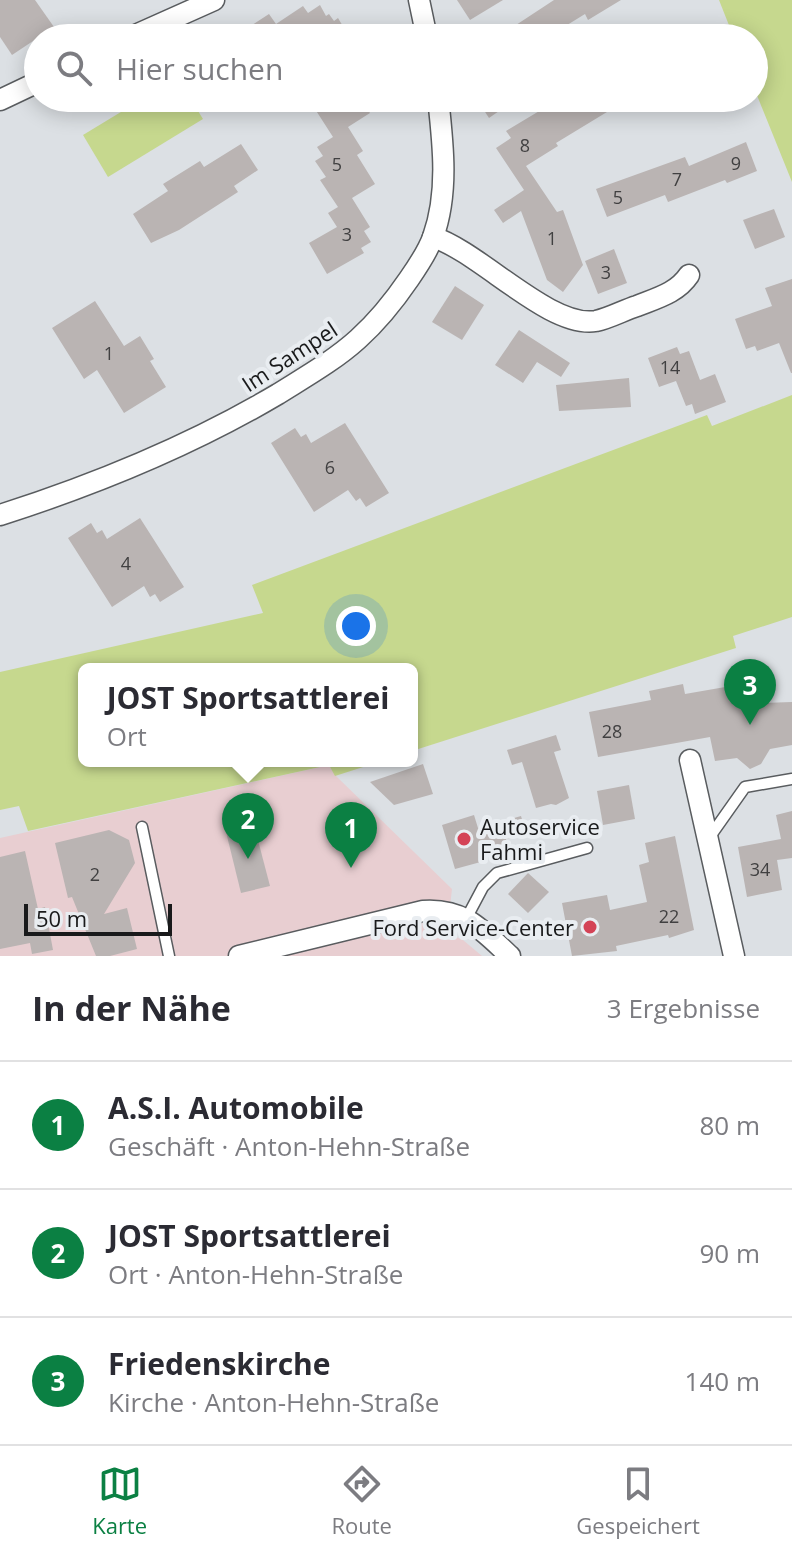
<!DOCTYPE html>
<html lang="de">
<head>
<meta charset="utf-8">
<style>
	:root { --surface:#fff; --page:#f7f7f7; --text:#2b2b33; --muted:#7c7c81; --line:#e1e1e2; --accent:#0b8043 }
	body { margin:0; font-family:"Open Sans",sans-serif; background:var(--page); color:var(--text) }
	.scale { position:absolute; left:24px; bottom:20px; width:148px; box-sizing:border-box; padding-left:8px; border:4px solid #191a1b; border-top:0; font-size:22px; line-height:28px; white-space:nowrap; color:#191a1b; -webkit-text-stroke:6px #e9edf1; paint-order:stroke }
	.you { position:absolute; left:356px; top:626px; width:28px; height:28px; margin:-20px; border:6px solid #fff; border-radius:50%; background:#1a73e8; box-shadow:0 0 0 12px #1a73e833 }
	.badge { display:grid; place-items:center; width:52px; height:52px; border-radius:50%; background:var(--accent); color:#fff; font-size:26px; font-weight:700 }
	.pin { position:absolute; translate:-50% -66px; filter:drop-shadow(0 2px 4px #0008) }
	.pin::after { content:''; position:absolute; top:42px; width:28px; height:24px; background:inherit; clip-path:polygon(0 0,100% 0,50% 100%) }
	.popup { position:absolute; left:78px; top:663px; width:340px; height:104px; box-sizing:border-box; display:grid; place-content:center; border-radius:12px; background:var(--surface); filter:drop-shadow(0 2px 6px #0005); font-size:26px; white-space:nowrap; color:var(--muted) }
	.popup b { font-size:30px; color:var(--text) }
	.popup::after { content:''; position:absolute; left:50%; top:100%; margin-left:-16px; border:16px solid transparent; border-top-color:var(--surface) }
	.list { margin:0; padding:0; list-style:none }
	h2 { display:flex; justify-content:space-between; align-items:center; height:104px; margin:0; padding:0 32px; font-size:34px }
	h2 small { font-size:26px; font-weight:400; color:var(--muted) }
	.list li { display:grid; grid-template-columns:52px 1fr auto; gap:24px; align-items:center; box-sizing:border-box; height:128px; padding:0 32px; border-top:2px solid var(--line) }
	.list b { display:block; font-size:30px; white-space:nowrap }
	.list p { margin:0; font-size:26px; white-space:nowrap; color:var(--muted) }
	.list em { font-size:26px; font-style:normal; color:var(--muted) }
	.icon { flex:none; width:44px; height:44px; fill:none; stroke:currentColor; stroke-width:2; stroke-linecap:round; stroke-linejoin:round }
	.map { position:relative; flex:none; width:792px; height:956px; overflow:hidden }
	.search { position:absolute; background:var(--surface); box-shadow:0 4px 20px #0003; left:24px; right:24px; top:24px; height:88px; display:flex; align-items:center; gap:20px; box-sizing:border-box; padding:0 28px; border-radius:44px; color:var(--muted); font-size:30px }
	.sheet { height:488px; background:var(--surface) }
	nav { display:flex; justify-content:space-around; align-items:center; box-sizing:border-box; height:112px; border-top:2px solid var(--line); background:var(--surface); font-size:22px; color:var(--muted) }
	nav a { display:grid; justify-items:center; gap:4px }
	nav .on { color:var(--accent) }
	.map>svg:first-child { display:block }
</style>
</head>
<body>
<div class="map">
<svg width="792" height="956" viewBox="0 0 792 956">
	<rect width="100%" height="100%" fill="#dce0e4"/>
	<path fill="#e8ced1" d="M 329,765 L 336,776 L 452,889 L 447,933 L 463,940 L 482,956 L 0,956 L 0,838 Z"/>
	<g fill="#c6d88e">
		<path d="M 719,0 L 792,0 L 792,182 L 754,88 L 754,38 L 734,38 Z"/>
		<path d="M 144,98 L 190,98 L 203,119 L 108,177 L 83,135 Z"/>
		<path d="M 792,395 L 792,617 L 733,636 L 736,648 L 412,751 L 412,669 L 84,669 L 84,761 L 382,761 L 335,776 L 329,765 L 28,831 L 19,806 L 0,810 L 0,672 L 263,613 L 252,585 L 707,415 L 712,426 Z"/>
	</g>
	<g fill="#bab4b3">
		<path d="M 0,0 L 35,0 L 54,27 L 12,55 L 0,37 Z"/>
		<path d="M 457,0 L 503,0 L 470,20 Z"/>
		<path d="M 554,0 L 621,0 L 588,20 L 585,14 L 546,38 L 496,38 Z"/>
		<path d="M 320,5 L 326,16 L 329,14 L 334,21 L 338,18 L 350,38 L 232,38 L 269,14 L 276,24 L 303,6 L 308,13 Z"/>
		<path d="M 314,98 L 360,98 L 370,113 L 348,127 L 363,151 L 357,155 L 375,184 L 352,198 L 370,227 L 364,231 L 371,242 L 361,248 L 364,253 L 327,274 L 309,243 L 337,227 L 328,213 L 338,207 L 320,180 L 326,177 L 315,161 L 323,156 L 317,147 L 333,137 L 315,109 L 319,106 Z"/>
		<path d="M 476,98 L 495,98 L 502,109 L 489,118 Z"/>
		<path d="M 561,98 L 630,98 L 556,143 L 558,146 L 526,166 L 557,212 L 563,210 L 583,265 L 563,292 L 547,280 L 521,211 L 503,223 L 494,210 L 524,190 L 496,148 L 511,138 L 506,131 Z"/>
		<path d="M 746,142 L 757,171 L 727,183 L 725,180 L 668,202 L 665,195 L 607,217 L 596,189 L 685,157 L 689,166 Z"/>
		<path d="M 241,144 L 258,170 L 234,186 L 238,192 L 179,230 L 151,243 L 133,214 L 168,191 L 163,184 L 200,161 L 204,167 Z"/>
		<path d="M 774,209 L 785,237 L 755,249 L 743,220 Z"/>
		<path d="M 614,249 L 627,283 L 598,294 L 585,261 Z"/>
		<path d="M 792,279 L 792,373 L 791,373 L 779,343 L 757,351 L 755,346 L 746,349 L 735,319 L 772,306 L 765,288 Z"/>
		<path d="M 455,286 L 484,305 L 462,340 L 432,322 Z"/>
		<path d="M 95,301 L 124,346 L 140,336 L 154,359 L 150,361 L 166,387 L 124,413 L 97,370 L 84,379 L 52,328 Z"/>
		<path d="M 519,330 L 570,363 L 561,377 L 537,362 L 523,383 L 495,365 Z"/>
		<path d="M 677,347 L 680,354 L 689,351 L 700,380 L 715,374 L 726,402 L 695,414 L 692,404 L 686,406 L 676,381 L 659,387 L 648,358 Z"/>
		<path d="M 629,378 L 631,407 L 559,411 L 556,385 Z"/>
		<path d="M 345,423 L 389,493 L 366,507 L 360,498 L 356,501 L 348,490 L 314,512 L 271,443 L 295,428 L 301,437 L 306,434 L 311,443 Z"/>
		<path d="M 140,518 L 184,587 L 160,602 L 155,594 L 150,597 L 144,586 L 112,607 L 68,538 L 91,523 L 97,533 L 102,530 L 107,539 Z"/>
		<path d="M 683,684 L 685,694 L 731,686 L 740,693 L 763,703 L 792,702 L 792,745 L 770,749 L 761,764 L 750,769 L 737,758 L 715,761 L 710,737 L 598,757 L 589,712 L 651,700 L 649,691 Z"/>
		<path d="M 556,735 L 561,750 L 554,752 L 569,798 L 556,805 L 551,804 L 536,808 L 522,762 L 512,765 L 507,750 Z"/>
		<path d="M 423,764 L 433,794 L 394,805 L 370,782 Z"/>
		<path d="M 629,785 L 635,819 L 603,825 L 597,791 Z"/>
		<path d="M 792,811 L 792,858 L 777,860 L 782,890 L 747,897 L 738,847 L 781,839 L 776,815 Z"/>
		<path d="M 474,815 L 478,828 L 521,816 L 526,833 L 506,839 L 507,843 L 485,850 L 488,860 L 455,869 L 442,825 Z"/>
		<path d="M 254,825 L 270,886 L 241,893 L 226,832 Z"/>
		<path d="M 109,830 L 129,840 L 135,863 L 104,914 L 127,908 L 137,949 L 110,956 L 96,956 L 72,897 L 68,898 L 55,843 Z"/>
		<path d="M 675,836 L 694,930 L 669,938 L 668,935 L 616,946 L 617,951 L 572,956 L 562,903 L 607,895 L 610,910 L 647,902 L 639,865 L 649,862 L 645,843 Z"/>
		<path d="M 25,851 L 38,909 L 45,907 L 53,950 L 32,954 L 30,943 L 0,949 L 0,857 Z"/>
		<path d="M 528,873 L 549,892 L 528,913 L 508,894 Z"/>
	</g>
	<g fill="none" stroke-linecap="round" stroke-linejoin="round">
		<g stroke="#595c5f" stroke-width="13">
			<g id="service">
				<path d="M 142,827 L 169,956"/>
				<path d="M 709,838 L 745,787 L 792,779"/>
				<path d="M 466,919 L 483,887 L 497,873 L 587,848"/>
			</g>
		</g>
		<g stroke="#595c5f" stroke-width="23">
			<g id="minor">
				<path d="M 419,0 L 427,38"/>
				<path d="M 129,38 L 214,0"/>
				<path d="M 0,100 L 38,82"/>
				<path d="M 433,237 C 480,252 550,329 596,321 C 610,318 624,310 637,306 C 657,298 677,293 689,275"/>
				<path d="M 0,515 C 97,484 190,446 278,394 C 305,377 335,360 358,339 C 378,321 394,301 409,279 C 418,266 428,251 433,237 C 449,193 443,143 438,98"/>
				<path d="M 690,760 L 734,956"/>
				<path d="M 239,956 L 423,911 C 464,908 482,930 510,956"/>
			</g>
		</g>
		<use href="#service" stroke="#fff" stroke-width="10"/>
		<use href="#minor" stroke="#fff" stroke-width="20"/>
	</g>
	<g fill="#d44356" stroke="#e9edf1" stroke-width="3">
		<circle cx="464" cy="839" r="8"/>
		<circle cx="590" cy="927" r="8"/>
	</g>
	<g text-anchor="middle" dominant-baseline="central" stroke-width="8" stroke-linejoin="round" paint-order="stroke">
		<g font-size="18" fill="#414041">
			<text x="525" y="145">8</text>
			<text x="736" y="163">9</text>
			<text x="337" y="164">5</text>
			<text x="677" y="179">7</text>
			<text x="618" y="197">5</text>
			<text x="347" y="234">3</text>
			<text x="552" y="238">1</text>
			<text x="606" y="272">3</text>
			<text x="109" y="353">1</text>
			<text x="670" y="367">14</text>
			<text x="330" y="467">6</text>
			<text x="126" y="563">4</text>
			<text x="612" y="731">28</text>
			<text x="760" y="869">34</text>
			<text x="95" y="874">2</text>
			<text x="669" y="916">22</text>
		</g>
		<g font-size="22" fill="#191a1b" stroke="#e9edf1">
			<text transform="translate(289 356) rotate(-33)">Im Sampel</text>
		</g>
		<g font-size="22" fill="#191a1b" stroke="#e9edf1" text-anchor="start">
			<text x="480" y="826">Autoservice<tspan x="480" dy="25">Fahmi</tspan></text>
			<text x="574" y="927" text-anchor="end">Ford Service-Center</text>
		</g>
	</g>
</svg>
<div class="scale">50 m</div>
<div class="you"></div>
<div class="pin badge" style="left:351px;top:868px">1</div>
<div class="pin badge" style="left:248px;top:859px">2</div>
<div class="popup"><b>JOST Sportsattlerei</b>Ort</div>
<div class="pin badge" style="left:750px;top:725px">3</div>
<div class="search"><svg class="icon" aria-label="search" viewBox="0 0 24 24"><circle cx="10" cy="10" r="6"/><path d="M15 15l6 6"/></svg>Hier suchen</div>
</div>
<section class="sheet">
<h2>In der Nähe<small>3 Ergebnisse</small></h2>
<ul class="list">
<li><span class="badge">1</span><div><b>A.S.I. Automobile</b><p>Geschäft · Anton-Hehn-Straße</p></div><em>80 m</em></li>
<li><span class="badge">2</span><div><b>JOST Sportsattlerei</b><p>Ort · Anton-Hehn-Straße</p></div><em>90 m</em></li>
<li><span class="badge">3</span><div><b>Friedenskirche</b><p>Kirche · Anton-Hehn-Straße</p></div><em>140 m</em></li>
</ul>
</section>
<nav>
<a class="on"><svg class="icon" aria-label="map" viewBox="0 0 24 24"><path d="M3 6l6-2 6 2 6-2v14l-6 2-6-2-6 2zM9 4v14M15 6v14"/></svg>Karte</a>
<a><svg class="icon" aria-label="directions" viewBox="0 0 24 24"><path d="M12 3l9 9-9 9-9-9zM9 14v-3h6M13 9l2 2-2 2"/></svg>Route</a>
<a><svg class="icon" aria-label="saved" viewBox="0 0 24 24"><path d="M7 4h10v16l-5-4-5 4z"/></svg>Gespeichert</a>
</nav>
</body>
</html>
